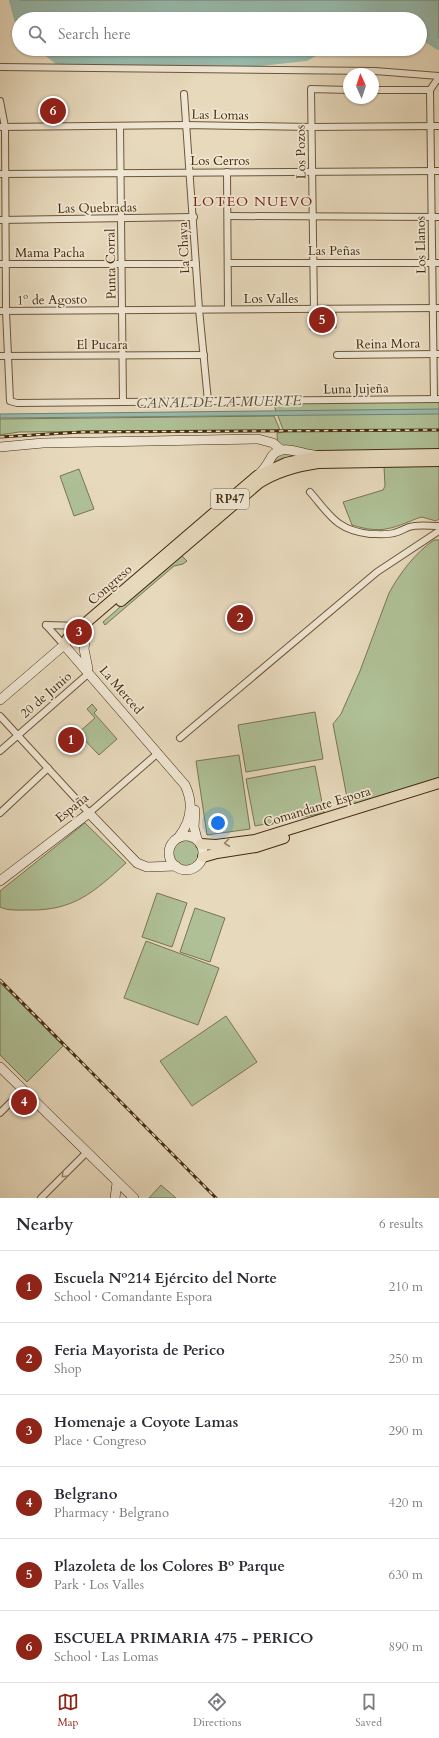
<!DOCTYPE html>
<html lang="en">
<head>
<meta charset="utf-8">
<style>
	:root { --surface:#fff; --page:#f2f2f3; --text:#2b2b33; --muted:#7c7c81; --line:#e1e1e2; --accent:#8f2418 }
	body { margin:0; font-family:Cardo,serif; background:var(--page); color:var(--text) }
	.compass { position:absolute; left:343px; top:68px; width:36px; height:36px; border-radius:50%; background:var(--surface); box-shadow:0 1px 3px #0004; rotate:357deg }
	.you { position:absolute; left:218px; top:823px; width:14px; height:14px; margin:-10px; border:3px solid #fff; border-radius:50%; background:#1a73e8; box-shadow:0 0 0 6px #1a73e833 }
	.badge { display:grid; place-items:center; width:26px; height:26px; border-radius:50%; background:var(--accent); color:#fff; font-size:13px; font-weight:700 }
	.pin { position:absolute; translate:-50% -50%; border:2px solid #fff; box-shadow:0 1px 4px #0006 }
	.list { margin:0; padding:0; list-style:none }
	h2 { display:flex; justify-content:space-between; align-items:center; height:52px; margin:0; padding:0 16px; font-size:17px }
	h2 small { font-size:13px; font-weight:400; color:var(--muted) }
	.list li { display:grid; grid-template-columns:26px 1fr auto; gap:12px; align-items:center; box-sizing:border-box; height:72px; padding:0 16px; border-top:1px solid var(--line) }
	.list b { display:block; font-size:15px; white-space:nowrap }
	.list p { margin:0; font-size:13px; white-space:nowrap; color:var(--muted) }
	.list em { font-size:13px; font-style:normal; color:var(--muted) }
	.icon { flex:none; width:22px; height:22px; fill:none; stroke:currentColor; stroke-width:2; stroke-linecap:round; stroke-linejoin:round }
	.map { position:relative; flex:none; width:439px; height:1198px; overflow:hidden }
	.search { position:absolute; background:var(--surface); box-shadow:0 1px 3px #0004; left:12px; right:12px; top:12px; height:44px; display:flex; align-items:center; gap:10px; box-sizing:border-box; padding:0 14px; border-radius:22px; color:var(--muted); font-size:15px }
	.sheet { height:484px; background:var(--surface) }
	nav { display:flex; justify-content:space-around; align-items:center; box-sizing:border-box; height:56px; border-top:1px solid var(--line); background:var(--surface); font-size:11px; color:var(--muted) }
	nav a { display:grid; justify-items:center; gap:2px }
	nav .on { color:var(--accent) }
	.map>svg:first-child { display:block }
</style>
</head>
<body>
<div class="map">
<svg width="439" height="1198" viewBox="0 0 439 1198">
	<rect width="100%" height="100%" fill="#e7d9bc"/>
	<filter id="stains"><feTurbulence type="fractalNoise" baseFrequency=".005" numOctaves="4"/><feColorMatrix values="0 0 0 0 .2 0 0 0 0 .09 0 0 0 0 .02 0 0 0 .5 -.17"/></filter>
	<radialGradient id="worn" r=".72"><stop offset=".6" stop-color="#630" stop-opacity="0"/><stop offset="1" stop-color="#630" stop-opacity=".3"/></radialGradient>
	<g fill="#afc096" stroke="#7a7551">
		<path d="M 336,312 L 336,328 L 310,330 L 309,313 Z"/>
		<path d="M 439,402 L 439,453 L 309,455 L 278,449 L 277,433 L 284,432 L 273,403 Z"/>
		<path d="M 274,416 L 280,430 L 19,432 L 0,435 L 0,419 Z"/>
		<path d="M 290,453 L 293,455 L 272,464 L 278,454 Z"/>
		<path d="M 384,466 L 439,466 L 439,519 L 436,521 L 422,517 L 418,518 C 391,529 381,534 352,525 L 343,502 L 383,490 L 385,486 Z"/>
		<path d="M 79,469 L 94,509 L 74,516 L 60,476 Z"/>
		<path d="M 434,540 L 439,540 L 439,780 L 349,808 L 333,724 L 341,714 L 360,671 L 389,593 C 400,573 415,553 434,540 Z"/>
		<path d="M 180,554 L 187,561 L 183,564 L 174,566 L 105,625 L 103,622 Z"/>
		<path d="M 92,704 L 97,710 L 94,713 L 117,739 L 99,755 L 78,733 L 95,718 L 87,709 Z"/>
		<path d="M 315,712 L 323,759 L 246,772 L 238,725 Z"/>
		<path d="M 239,755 L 250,829 L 207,835 L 196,761 Z"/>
		<path d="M 315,766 L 324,813 L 255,826 L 246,779 Z"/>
		<path d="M 85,823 L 126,863 C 94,892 74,911 28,910 C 19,910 8,911 0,907 L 0,891 Z"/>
		<circle cx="186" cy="852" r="14"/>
		<path d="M 157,893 L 187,903 L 172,947 L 142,937 Z"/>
		<path d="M 195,908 L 225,918 L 210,962 L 180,952 Z"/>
		<path d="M 146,941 L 219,968 L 198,1025 L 124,998 Z"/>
		<path d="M 0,983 L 63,1046 L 27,1082 L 0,1055 Z"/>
		<path d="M 226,1016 L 257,1062 L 192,1106 L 160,1061 Z"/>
		<path d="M 161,1185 L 176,1198 L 149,1198 Z"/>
	</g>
	<g fill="#97baad" stroke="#76806d">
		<path d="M 14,0 L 439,0 L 439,45 L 420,33 L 420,19 L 19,19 Z"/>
		<path d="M 45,49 L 318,49 L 306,56 L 260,61 L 59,60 Z"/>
		<path d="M 439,409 L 439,414 L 0,418 L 0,414 Z"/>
	</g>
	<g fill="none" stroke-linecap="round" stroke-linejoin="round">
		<g stroke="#6e725c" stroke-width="1">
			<path d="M 52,49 L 61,56 L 247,57 L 304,53 L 310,49"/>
			<path d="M 60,49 L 62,51 L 72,51 L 247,52 L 290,49"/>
		</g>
		<g stroke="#97baad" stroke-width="10">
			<path d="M 14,0 L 19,19"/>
			<path d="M 420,33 L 439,45"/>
			<path d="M 45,49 L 59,60 L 260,61 L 306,56 L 318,49"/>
		</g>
		<g stroke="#6e5638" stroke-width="8">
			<g id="street">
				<path d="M 0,67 L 375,71 L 439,76"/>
				<path d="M 373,90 L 430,90"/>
				<path d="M 430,90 L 434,399"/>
				<path d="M 430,90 L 439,77"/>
				<path d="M 184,94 L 199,309 L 208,401"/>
				<path d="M 0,101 L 5,127 L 6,311 L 10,401 L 17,403 L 439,399"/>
				<path d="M 120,126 L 123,402"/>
				<path d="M 0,127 L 185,125 L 311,127 L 439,126"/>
				<path d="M 227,172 L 228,309"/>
				<path d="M 0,174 L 439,171"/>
				<path d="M 228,216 L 439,217"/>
				<path d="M 0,220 L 194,217"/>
				<path d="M 228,263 L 439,263"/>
				<path d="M 0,264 L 196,264"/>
				<path d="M 314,310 L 311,89 L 349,90"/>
				<path d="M 0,311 L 439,308"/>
				<path d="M 337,355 L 439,354"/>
				<path d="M 0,356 L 204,355"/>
				<path d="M 310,492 C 330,515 336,530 370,534 C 378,534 387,535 394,533 C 399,532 404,529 409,527 C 419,524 429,526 439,526"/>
				<path d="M 46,625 L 82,626"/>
				<path d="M 46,625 L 64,645"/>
				<path d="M 0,716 L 89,813 L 158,753"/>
				<path d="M 180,738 L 377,572 L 439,531"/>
				<path d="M 0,751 L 89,673"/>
				<path d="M 0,813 L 48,768"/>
				<path d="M 0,1113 L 23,1090"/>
				<path d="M 41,1198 L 87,1152"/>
			</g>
		</g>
		<g stroke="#452a0c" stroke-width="10">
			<g id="secondary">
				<path d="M 0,447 L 43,443 L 258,439 L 273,443 L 281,450"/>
				<path d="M 259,474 C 265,469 268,463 272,456 C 282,443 301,454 314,455"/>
				<path d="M 86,631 L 84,649 L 88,669"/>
				<path d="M 0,700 L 64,645 L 185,785 C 194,804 191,822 178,838"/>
				<path d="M 195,810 L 194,827 L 197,839"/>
				<circle cx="186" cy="853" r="17"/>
				<path d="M 0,881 L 89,813 L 137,863 L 147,867 L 176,866"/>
				<path d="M 0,1067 L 134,1198"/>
				<path d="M 115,1198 L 117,1183"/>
			</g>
		</g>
		<g stroke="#452a0c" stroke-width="12">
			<g id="primary">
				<path d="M 121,601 L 259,483 C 276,472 297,466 318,463 L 439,461"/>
				<path d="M 64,645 L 68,638 L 257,476 L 286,463 L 318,456 L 439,454"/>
				<path d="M 201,844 L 216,845 L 255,840 L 439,783"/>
				<path d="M 203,857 L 217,853 L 256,847 L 284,838"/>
			</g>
		</g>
		<use href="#street" stroke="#efe6d3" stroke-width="6"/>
		<use href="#secondary" stroke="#efe6d3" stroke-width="9"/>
		<use href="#primary" stroke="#e7d9bc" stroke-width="10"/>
		<g stroke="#452a0c" stroke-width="3">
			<g id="rail">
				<path d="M 0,437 L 82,432 L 439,430"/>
				<path d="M 0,980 L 216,1198"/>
			</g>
		</g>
		<use href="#rail" stroke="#efe6d3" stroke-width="1.5" stroke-dasharray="4.5" stroke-linecap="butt"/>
	</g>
	<defs><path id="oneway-chevron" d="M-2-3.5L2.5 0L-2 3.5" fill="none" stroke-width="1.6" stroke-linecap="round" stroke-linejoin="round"/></defs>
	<use stroke="#968264" href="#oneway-chevron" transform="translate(227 843) rotate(173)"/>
	<use stroke="#9a8870" href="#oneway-chevron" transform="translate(64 1175) rotate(135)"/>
	<g text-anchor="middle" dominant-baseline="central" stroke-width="3.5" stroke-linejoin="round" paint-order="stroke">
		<rect fill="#efe6d3" stroke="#786248" stroke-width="1" x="211" y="489" width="38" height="20" rx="3"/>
		<g font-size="12" font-weight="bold" fill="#452a0c">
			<text x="230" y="499">RP47</text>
		</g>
		<g font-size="13" fill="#452a0c" stroke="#efe6d3">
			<text transform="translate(220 115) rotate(1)">Las Lomas</text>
			<text transform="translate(301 152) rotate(-91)">Los Pozos</text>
			<text x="220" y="161">Los Cerros</text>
			<text transform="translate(97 208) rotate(-1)">Las Quebradas</text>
			<text transform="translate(421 245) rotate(-91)">Los Llanos</text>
			<text transform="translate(184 248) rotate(-93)">La Chaya</text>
			<text x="334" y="251">Las Peñas</text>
			<text x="50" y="253">Mama Pacha</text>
			<text transform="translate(111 264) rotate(-91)">Punta Corral</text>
			<text x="271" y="299">Los Valles</text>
			<text transform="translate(52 300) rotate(-1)">1º de Agosto</text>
			<text transform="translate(388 344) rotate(-1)">Reina Mora</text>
			<text x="102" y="345">El Pucara</text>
			<text transform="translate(356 389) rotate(-1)">Luna Jujeña</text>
			<text transform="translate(110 585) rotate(-41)">Congreso</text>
			<text transform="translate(121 690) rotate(49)">La Merced</text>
			<text transform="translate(46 695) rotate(-41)">20 de Junio</text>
			<text transform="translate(317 807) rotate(-17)">Comandante Espora</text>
			<text transform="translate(72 808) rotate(-39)">España</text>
		</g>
		<g font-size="14" letter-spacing="1" fill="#7a1f14" stroke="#efe6d3">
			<text x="253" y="201">LOTEO NUEVO</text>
		</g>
		<g font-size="14" font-style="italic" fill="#5a4e34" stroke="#efe6d3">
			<text transform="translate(219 402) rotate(-1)">CANAL DE LA MUERTE</text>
		</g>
	</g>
	<rect width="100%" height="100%" filter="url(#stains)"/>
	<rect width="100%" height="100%" fill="url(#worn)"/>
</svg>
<svg class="compass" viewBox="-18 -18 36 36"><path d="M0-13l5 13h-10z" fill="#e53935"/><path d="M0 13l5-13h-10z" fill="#7c7c81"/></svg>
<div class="you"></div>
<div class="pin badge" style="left:71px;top:740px">1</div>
<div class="pin badge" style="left:240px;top:618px">2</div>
<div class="pin badge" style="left:79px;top:632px">3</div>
<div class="pin badge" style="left:24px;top:1102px">4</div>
<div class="pin badge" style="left:322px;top:320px">5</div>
<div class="pin badge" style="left:53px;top:111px">6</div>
<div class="search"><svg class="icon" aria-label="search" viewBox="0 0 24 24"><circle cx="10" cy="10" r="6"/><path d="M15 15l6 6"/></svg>Search here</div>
</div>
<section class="sheet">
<h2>Nearby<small>6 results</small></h2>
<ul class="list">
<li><span class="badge">1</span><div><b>Escuela Nº214 Ejército del Norte</b><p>School · Comandante Espora</p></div><em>210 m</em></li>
<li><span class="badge">2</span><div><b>Feria Mayorista de Perico</b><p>Shop</p></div><em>250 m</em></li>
<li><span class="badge">3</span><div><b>Homenaje a Coyote Lamas</b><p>Place · Congreso</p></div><em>290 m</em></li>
<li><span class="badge">4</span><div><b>Belgrano</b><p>Pharmacy · Belgrano</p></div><em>420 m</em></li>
<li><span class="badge">5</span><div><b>Plazoleta de los Colores Bº Parque</b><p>Park · Los Valles</p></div><em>630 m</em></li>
<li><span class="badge">6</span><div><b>ESCUELA PRIMARIA 475 - PERICO</b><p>School · Las Lomas</p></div><em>890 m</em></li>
</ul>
</section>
<nav>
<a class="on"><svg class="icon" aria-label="map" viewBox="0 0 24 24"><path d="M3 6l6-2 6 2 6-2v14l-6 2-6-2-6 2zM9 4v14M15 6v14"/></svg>Map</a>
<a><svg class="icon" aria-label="directions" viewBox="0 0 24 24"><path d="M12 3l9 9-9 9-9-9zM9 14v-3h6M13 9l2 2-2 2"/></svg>Directions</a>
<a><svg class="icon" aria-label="saved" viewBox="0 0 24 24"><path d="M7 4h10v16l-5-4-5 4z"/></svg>Saved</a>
</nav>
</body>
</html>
